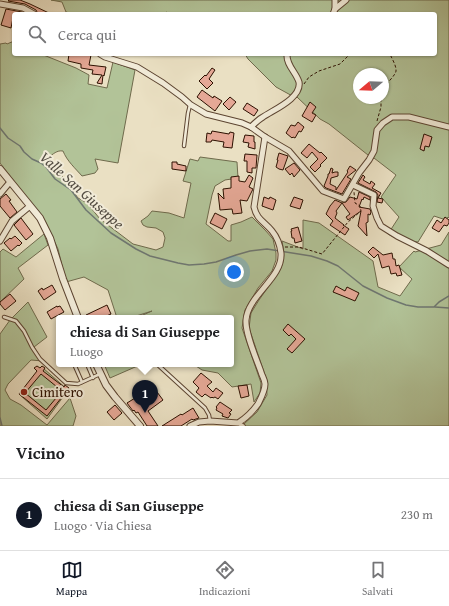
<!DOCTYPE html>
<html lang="it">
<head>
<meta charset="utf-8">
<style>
	:root { --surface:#fff; --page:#f2f2f2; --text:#202124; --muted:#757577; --line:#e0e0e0; --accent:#111827 }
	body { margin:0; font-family:"Gentium Book Plus",serif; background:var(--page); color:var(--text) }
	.compass { position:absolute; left:353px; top:68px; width:36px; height:36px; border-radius:50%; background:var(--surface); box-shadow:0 1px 3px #0004; rotate:251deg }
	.you { position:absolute; left:234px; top:272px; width:14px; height:14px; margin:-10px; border:3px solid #fff; border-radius:50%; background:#1a73e8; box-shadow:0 0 0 6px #1a73e833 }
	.badge { display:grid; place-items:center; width:26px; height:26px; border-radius:50%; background:var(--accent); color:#fff; font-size:13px; font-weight:700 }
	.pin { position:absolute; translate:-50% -33px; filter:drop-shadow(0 1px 2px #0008) }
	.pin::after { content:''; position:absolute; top:21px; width:14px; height:12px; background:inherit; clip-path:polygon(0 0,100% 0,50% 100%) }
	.popup { position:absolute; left:56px; top:315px; width:178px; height:52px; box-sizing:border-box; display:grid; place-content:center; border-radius:4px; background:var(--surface); filter:drop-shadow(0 1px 3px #0005); font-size:13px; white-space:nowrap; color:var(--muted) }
	.popup b { font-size:15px; color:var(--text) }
	.popup::after { content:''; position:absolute; left:50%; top:100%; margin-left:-8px; border:8px solid transparent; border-top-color:var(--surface) }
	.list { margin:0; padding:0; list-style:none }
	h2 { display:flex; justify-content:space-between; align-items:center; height:52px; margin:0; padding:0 16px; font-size:17px }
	h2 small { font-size:13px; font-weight:400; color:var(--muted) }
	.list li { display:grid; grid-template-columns:26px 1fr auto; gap:12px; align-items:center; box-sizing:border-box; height:72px; padding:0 16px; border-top:1px solid var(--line) }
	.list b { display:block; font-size:15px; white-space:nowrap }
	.list p { margin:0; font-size:13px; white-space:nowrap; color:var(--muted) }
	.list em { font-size:13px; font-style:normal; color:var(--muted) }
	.icon { flex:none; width:22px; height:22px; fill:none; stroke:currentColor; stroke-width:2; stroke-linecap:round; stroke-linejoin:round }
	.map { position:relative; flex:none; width:449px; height:426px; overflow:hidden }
	.search { position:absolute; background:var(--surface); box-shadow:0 1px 3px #0004; left:12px; right:12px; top:12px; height:44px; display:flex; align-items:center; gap:10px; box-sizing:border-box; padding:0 14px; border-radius:4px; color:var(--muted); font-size:15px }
	.sheet { height:124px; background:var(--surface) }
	nav { display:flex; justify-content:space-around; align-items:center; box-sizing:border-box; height:56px; border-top:1px solid var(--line); background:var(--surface); font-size:11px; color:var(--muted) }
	nav a { display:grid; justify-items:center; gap:2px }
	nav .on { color:var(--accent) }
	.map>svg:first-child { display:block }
</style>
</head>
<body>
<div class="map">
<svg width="449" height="426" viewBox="0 0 449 426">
	<rect width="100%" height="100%" fill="#eae0c3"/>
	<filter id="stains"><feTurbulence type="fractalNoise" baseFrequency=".005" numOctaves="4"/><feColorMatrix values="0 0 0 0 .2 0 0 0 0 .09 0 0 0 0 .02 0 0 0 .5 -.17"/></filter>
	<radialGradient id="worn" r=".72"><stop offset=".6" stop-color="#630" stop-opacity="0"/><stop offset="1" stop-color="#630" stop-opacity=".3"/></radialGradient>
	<g fill="#b2c398" stroke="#6f6a4c" fill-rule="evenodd">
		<path d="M 51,0 L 449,0 L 449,218 L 448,217 L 446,220 L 434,216 L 418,242 L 399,240 L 388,234 L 399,217 L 381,197 L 396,175 L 374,158 L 373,159 L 329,124 L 320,119 L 297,97 L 296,98 L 276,87 L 248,59 L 245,54 L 435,54 L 435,14 L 168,14 L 167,12 L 162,14 L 73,14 L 66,12 L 62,2 ZM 359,74 L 383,74 L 383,98 L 359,98 Z"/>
		<path d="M 14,41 L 14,54 L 41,54 L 76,68 L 89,75 L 88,84 L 107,88 L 113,62 L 135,70 L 118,163 L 95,159 L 98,169 L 95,173 L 82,176 C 75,168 67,161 63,151 C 57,150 53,154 48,158 L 47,163 L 52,169 L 57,172 L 64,178 L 69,186 L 78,198 L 87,203 L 100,219 L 133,244 L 156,250 L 163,247 L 165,238 L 163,232 L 156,228 L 147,227 L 143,225 L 141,221 L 148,216 L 152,211 L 169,213 L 184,218 L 191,183 L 183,181 L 190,159 L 198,161 L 200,157 L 237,162 L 238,178 L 225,180 L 215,186 L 212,195 L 206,224 L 228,241 L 231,241 L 231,225 L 241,222 L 252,217 L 265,230 L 273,239 L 276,253 L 276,260 L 272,271 L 258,288 L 245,310 L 242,328 L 261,383 L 260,393 L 254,402 L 251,384 L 232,387 L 218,373 L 202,370 L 193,364 L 231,364 L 231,318 L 136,318 L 152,311 L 130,318 L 117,318 L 108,290 L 84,277 L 66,282 L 58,249 L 45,221 L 0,163 L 0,44 L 6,43 L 7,44 Z"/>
		<path d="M 303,220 L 319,223 L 373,261 L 378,287 L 400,296 L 412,279 L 399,267 L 414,251 L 415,252 L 441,245 L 449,232 L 449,426 L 239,426 L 244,424 L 257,412 L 267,395 L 266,378 L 249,328 L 251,313 L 259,300 L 280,270 C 285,259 284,253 282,241 L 303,249 Z"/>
		<path d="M 44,234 L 48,245 L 18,268 L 24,279 L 0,302 L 0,252 L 3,249 L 16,257 Z"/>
		<path d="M 28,302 L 47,337 L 34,347 L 43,361 L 31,360 L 8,384 L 5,390 L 10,399 L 21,405 L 47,425 L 70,398 L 76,416 L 73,426 L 0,426 L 0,334 L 10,320 Z"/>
		<path d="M 104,364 L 142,364 L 110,378 Z"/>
		<path d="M 43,368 L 68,390 L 47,419 L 20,395 Z"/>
	</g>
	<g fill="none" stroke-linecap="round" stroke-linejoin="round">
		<g stroke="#6f7771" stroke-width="1.5">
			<path d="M 0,128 L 8,138 L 20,146 L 24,152 L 32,159 L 41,163 L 46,167 L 55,179 L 71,190 L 86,210 L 111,233 L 136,249 L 150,256 L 178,263 L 189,265 L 204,264 L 216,262 L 236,255 L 250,251 L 267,249 L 311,256 L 327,261 L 338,266 L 363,286 L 387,298 L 406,305 L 418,307 L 434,307 L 439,302 L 449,296"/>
			<path d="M 435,307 L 449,308"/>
			<path d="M 0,418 L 2,426"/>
		</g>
	</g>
	<g fill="#e5a896" stroke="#2c1000" fill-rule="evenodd">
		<path d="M 9,0 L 20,0 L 30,4 L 51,14 L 38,14 L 36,10 L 25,4 L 8,1 Z"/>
		<path d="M 6,9 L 22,12 L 26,14 L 14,14 L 14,19 L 13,18 L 11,28 L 1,25 Z"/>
		<path d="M 69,54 L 86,54 L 91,55 L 89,65 L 106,67 L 104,76 L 103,75 L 102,84 L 97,83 L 102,75 L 92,74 L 93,70 L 81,68 L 81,64 L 68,61 Z"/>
		<path d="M 212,68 L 215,70 L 209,79 L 213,83 L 207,89 L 199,81 L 205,75 L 206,76 Z"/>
		<path d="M 202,90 L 213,98 L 214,96 L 222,101 L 215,111 L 197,97 Z"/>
		<path d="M 230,97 L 236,102 L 229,110 L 223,104 Z"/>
		<path d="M 310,102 L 316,107 L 312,113 L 316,115 L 312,122 L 302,116 Z"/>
		<path d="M 247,103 L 258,110 L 254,116 L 243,109 Z"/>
		<path d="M 298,122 L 304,127 L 301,132 L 299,131 L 295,138 L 293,137 L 292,138 L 286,133 L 291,125 L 295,126 Z"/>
		<path d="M 212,131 L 229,134 L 230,132 L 234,133 L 232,148 L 223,147 L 224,142 L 212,140 L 211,142 L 206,142 L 207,133 L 211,134 Z"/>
		<path d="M 424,134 L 432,137 L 429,147 L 425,146 L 424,151 L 420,149 Z"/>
		<path d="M 245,135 L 254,136 L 254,142 L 255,142 L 255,149 L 248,147 L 249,143 L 243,142 Z"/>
		<path d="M 309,144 L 320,153 L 321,152 L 327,158 L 320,165 L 321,166 L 315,172 L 310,167 L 318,159 L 312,152 L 307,158 L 301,153 Z"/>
		<path d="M 279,153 L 288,156 L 283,170 L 279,169 L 276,167 L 278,160 L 277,160 Z"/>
		<path d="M 245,154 L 257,155 L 256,168 L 252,168 L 252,173 L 247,172 L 247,161 L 244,161 Z"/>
		<path d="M 172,162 L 177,162 L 177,164 L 186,166 L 186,171 L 172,169 Z"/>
		<path d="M 294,163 L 300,170 L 294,177 L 292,173 L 290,175 L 285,169 Z"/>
		<path d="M 350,166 L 356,170 L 347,177 L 351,179 L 342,194 L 326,188 L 324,186 L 328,176 L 328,174 L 329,174 L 331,168 L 333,169 L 332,173 L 335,172 L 338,172 L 338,176 L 331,178 L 330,184 L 336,187 L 336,190 L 348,172 L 347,171 Z"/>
		<path d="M 249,175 L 253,178 L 249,187 L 253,189 L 247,201 L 240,200 L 242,213 L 233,214 L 232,209 L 220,210 L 218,193 L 224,199 L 223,189 L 231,188 L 231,177 L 239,176 L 239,181 L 245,182 Z"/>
		<path d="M 363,175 L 365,177 L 363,180 L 370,184 L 371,181 L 375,184 L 372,188 L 381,193 L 378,198 L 383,199 L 382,203 L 377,202 L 378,195 L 376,192 L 358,183 Z"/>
		<path d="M 359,192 L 370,197 L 370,200 L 364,197 L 363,200 L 362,199 L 359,207 L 370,209 L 371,212 L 370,215 L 368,214 L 368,222 L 366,223 L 367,236 L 358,226 L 361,211 L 348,220 L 346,217 L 350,214 L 342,203 L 346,202 L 350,197 L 357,199 Z"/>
		<path d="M 6,194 L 11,200 L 9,201 L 17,212 L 10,218 L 0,206 L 0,199 Z"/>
		<path d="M 264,197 L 269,199 L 270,197 L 276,200 L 273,210 L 262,206 Z"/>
		<path d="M 294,197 L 303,200 L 300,209 L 290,206 Z"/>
		<path d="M 335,200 L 342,203 L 336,211 L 337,213 L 335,218 L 344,225 L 343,225 L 349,229 L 345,235 L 330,225 L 333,221 L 326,214 L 330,206 Z"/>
		<path d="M 215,213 L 227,219 L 222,229 L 210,223 Z"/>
		<path d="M 445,217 L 449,220 L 449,223 L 447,226 L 444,225 L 439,232 L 432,228 L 437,220 L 441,223 Z"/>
		<path d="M 21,218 L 33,234 L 26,240 L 14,225 Z"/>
		<path d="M 298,227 L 302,241 L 295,243 L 294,238 L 292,238 L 291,231 L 292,231 L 291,229 Z"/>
		<path d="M 15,236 L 22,243 L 19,246 L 18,245 L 11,251 L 4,243 L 10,238 L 11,239 Z"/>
		<path d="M 373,247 L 383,255 L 392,253 L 393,259 L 395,259 L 396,266 L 399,265 L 402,275 L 397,276 L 396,273 L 391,274 L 389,266 L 382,268 L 378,254 L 374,258 L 368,252 Z"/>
		<path d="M 52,285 L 56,292 L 44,300 L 38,291 L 42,288 L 43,290 Z"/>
		<path d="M 336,286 L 345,291 L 347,287 L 359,293 L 355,301 L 343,296 L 333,292 Z"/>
		<path d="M 10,294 L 16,301 L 5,310 L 0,304 L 0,302 Z"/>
		<path d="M 107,305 L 111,314 L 102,318 L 87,318 L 86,315 Z"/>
		<path d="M 57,306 L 57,307 L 60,306 L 64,312 L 51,319 L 47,312 Z"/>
		<path d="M 288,324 L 305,339 L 292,353 L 287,349 L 296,339 L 291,334 L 289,336 L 283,330 Z"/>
		<path d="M 37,366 L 40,368 L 42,366 L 45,368 L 43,371 L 64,387 L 65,385 L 69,388 L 47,416 L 19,394 L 37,371 L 34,368 ZM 41,374 L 62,391 L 46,410 L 25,393 Z"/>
		<path d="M 201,373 L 212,382 L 207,386 L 213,392 L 216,388 L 223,393 L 218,399 L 215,397 L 213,398 L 212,397 L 211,398 L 205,394 L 202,397 L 196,392 L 199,388 L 193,382 Z"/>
		<path d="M 151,384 L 163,400 L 148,411 L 158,426 L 147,426 L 138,412 L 136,413 L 134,410 L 133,411 L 127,403 L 140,395 L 139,392 Z"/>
		<path d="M 247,385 L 249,396 L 241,398 L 238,386 Z"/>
		<path d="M 220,402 L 232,410 L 229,413 L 231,414 L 228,418 L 222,416 L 223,414 L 216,410 L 217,408 L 216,407 Z"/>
		<path d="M 115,405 L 122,413 L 114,420 L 107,412 Z"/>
		<path d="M 193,408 L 199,418 L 193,420 L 192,419 L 181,426 L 162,426 L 181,414 L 182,415 Z"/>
	</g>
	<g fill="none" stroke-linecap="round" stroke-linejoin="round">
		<g stroke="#5c4431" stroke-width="4.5">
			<g id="service">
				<path d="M 184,146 L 188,113 L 190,105"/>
				<path d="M 4,317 L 16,321 L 24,331 L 32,347 L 40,359 L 66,383 L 78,384 L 100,374"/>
				<path d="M 74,364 L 82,382"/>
				<path d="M 87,364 L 93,378"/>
				<path d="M 158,365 L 205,408 L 209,415 L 210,421"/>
			</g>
		</g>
		<g stroke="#5c4431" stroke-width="5.5">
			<path id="pedestrian" d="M 238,423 L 243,426"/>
		</g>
		<g stroke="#5c4431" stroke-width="7">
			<g id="minor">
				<path d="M 335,0 L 335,9"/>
				<path d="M 0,4 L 23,8 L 34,14"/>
				<path d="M 333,14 L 335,9 L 346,0"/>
				<path d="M 100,54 L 105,57 L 137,67 L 163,83 L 182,97 L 191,105 L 206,114 L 242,123 L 251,127 L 265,137 L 289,151 L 312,178 L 323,191 L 344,199 L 359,173 L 369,160 L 374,151 L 377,130 L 383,123 L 392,117 L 409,117 L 449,127"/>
				<path d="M 251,127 C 255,123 259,119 263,117 C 273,110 302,98 299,82 C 296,72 286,65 287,54"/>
				<path d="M 353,185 L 374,195 L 373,206 L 377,218 L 381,226 L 397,236 L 427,251 L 449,265"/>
				<path d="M 0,194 L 10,182"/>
				<path d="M 0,241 L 12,221 L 30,206"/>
				<path d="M 190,426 L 199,422 L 210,421 L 238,423 C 246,418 253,411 258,404 C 261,398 265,391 265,384 C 265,380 262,376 261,372 C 256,358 245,333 246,320 C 248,295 283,278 281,253 C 280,245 277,237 272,231 C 264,221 257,220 254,207 L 265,137"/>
			</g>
		</g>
		<g stroke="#5c4431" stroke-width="8">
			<g id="tertiary">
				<path d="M 0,169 L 40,218 L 50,238 L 63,279 L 78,318"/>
				<path d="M 96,364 L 106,385 L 115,397 L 140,426"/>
			</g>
		</g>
		<g stroke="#2c1000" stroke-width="1" stroke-dasharray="3 2" stroke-linecap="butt">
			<path d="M 304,84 L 309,77 L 319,71 L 340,64 L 350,54"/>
			<path d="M 383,88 C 386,84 397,74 396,70 C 396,65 392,59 390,54"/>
			<path d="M 377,121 L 381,107 L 381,98"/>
			<path d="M 285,247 L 299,247 L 322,254 L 348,222 L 361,211 L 360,206 L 355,203 L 354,192"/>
		</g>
		<use href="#service" stroke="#f1ebd8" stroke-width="2.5"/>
		<use href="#pedestrian" stroke="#f1ebd8" stroke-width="3.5"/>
		<use href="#minor" stroke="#f1ebd8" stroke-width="5"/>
		<use href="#tertiary" stroke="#f1ebd8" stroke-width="6"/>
	</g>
	<circle fill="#8f2418" stroke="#f1ebd8" stroke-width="1.5" cx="24" cy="392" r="4"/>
	<g text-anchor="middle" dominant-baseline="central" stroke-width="4" stroke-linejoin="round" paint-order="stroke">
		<g font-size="14" fill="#2c1000" stroke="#f1ebd8" text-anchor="start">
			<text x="32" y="392">Cimitero</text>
		</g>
		<g font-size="15" font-style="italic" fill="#534c42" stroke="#f1ebd8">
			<text transform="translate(82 190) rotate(42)">Valle San Giuseppe</text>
		</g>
	</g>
	<rect width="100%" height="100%" filter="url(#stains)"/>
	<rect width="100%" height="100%" fill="url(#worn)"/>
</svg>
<svg class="compass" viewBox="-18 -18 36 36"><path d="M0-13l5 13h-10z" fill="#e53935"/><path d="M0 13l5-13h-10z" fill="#757577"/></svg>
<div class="you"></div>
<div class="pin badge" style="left:145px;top:413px">1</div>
<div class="popup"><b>chiesa di San Giuseppe</b>Luogo</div>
<div class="search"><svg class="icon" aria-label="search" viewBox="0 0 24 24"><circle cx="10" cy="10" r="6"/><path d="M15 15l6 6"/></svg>Cerca qui</div>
</div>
<section class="sheet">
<h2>Vicino<small></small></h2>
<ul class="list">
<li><span class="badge">1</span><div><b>chiesa di San Giuseppe</b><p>Luogo · Via Chiesa</p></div><em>230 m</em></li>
</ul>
</section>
<nav>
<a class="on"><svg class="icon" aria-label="map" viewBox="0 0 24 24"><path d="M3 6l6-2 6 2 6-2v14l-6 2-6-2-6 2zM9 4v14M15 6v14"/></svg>Mappa</a>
<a><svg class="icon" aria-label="directions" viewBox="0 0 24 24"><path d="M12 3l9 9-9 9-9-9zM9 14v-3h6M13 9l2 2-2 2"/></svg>Indicazioni</a>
<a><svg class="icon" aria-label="saved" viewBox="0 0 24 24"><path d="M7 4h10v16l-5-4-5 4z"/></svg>Salvati</a>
</nav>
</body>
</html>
